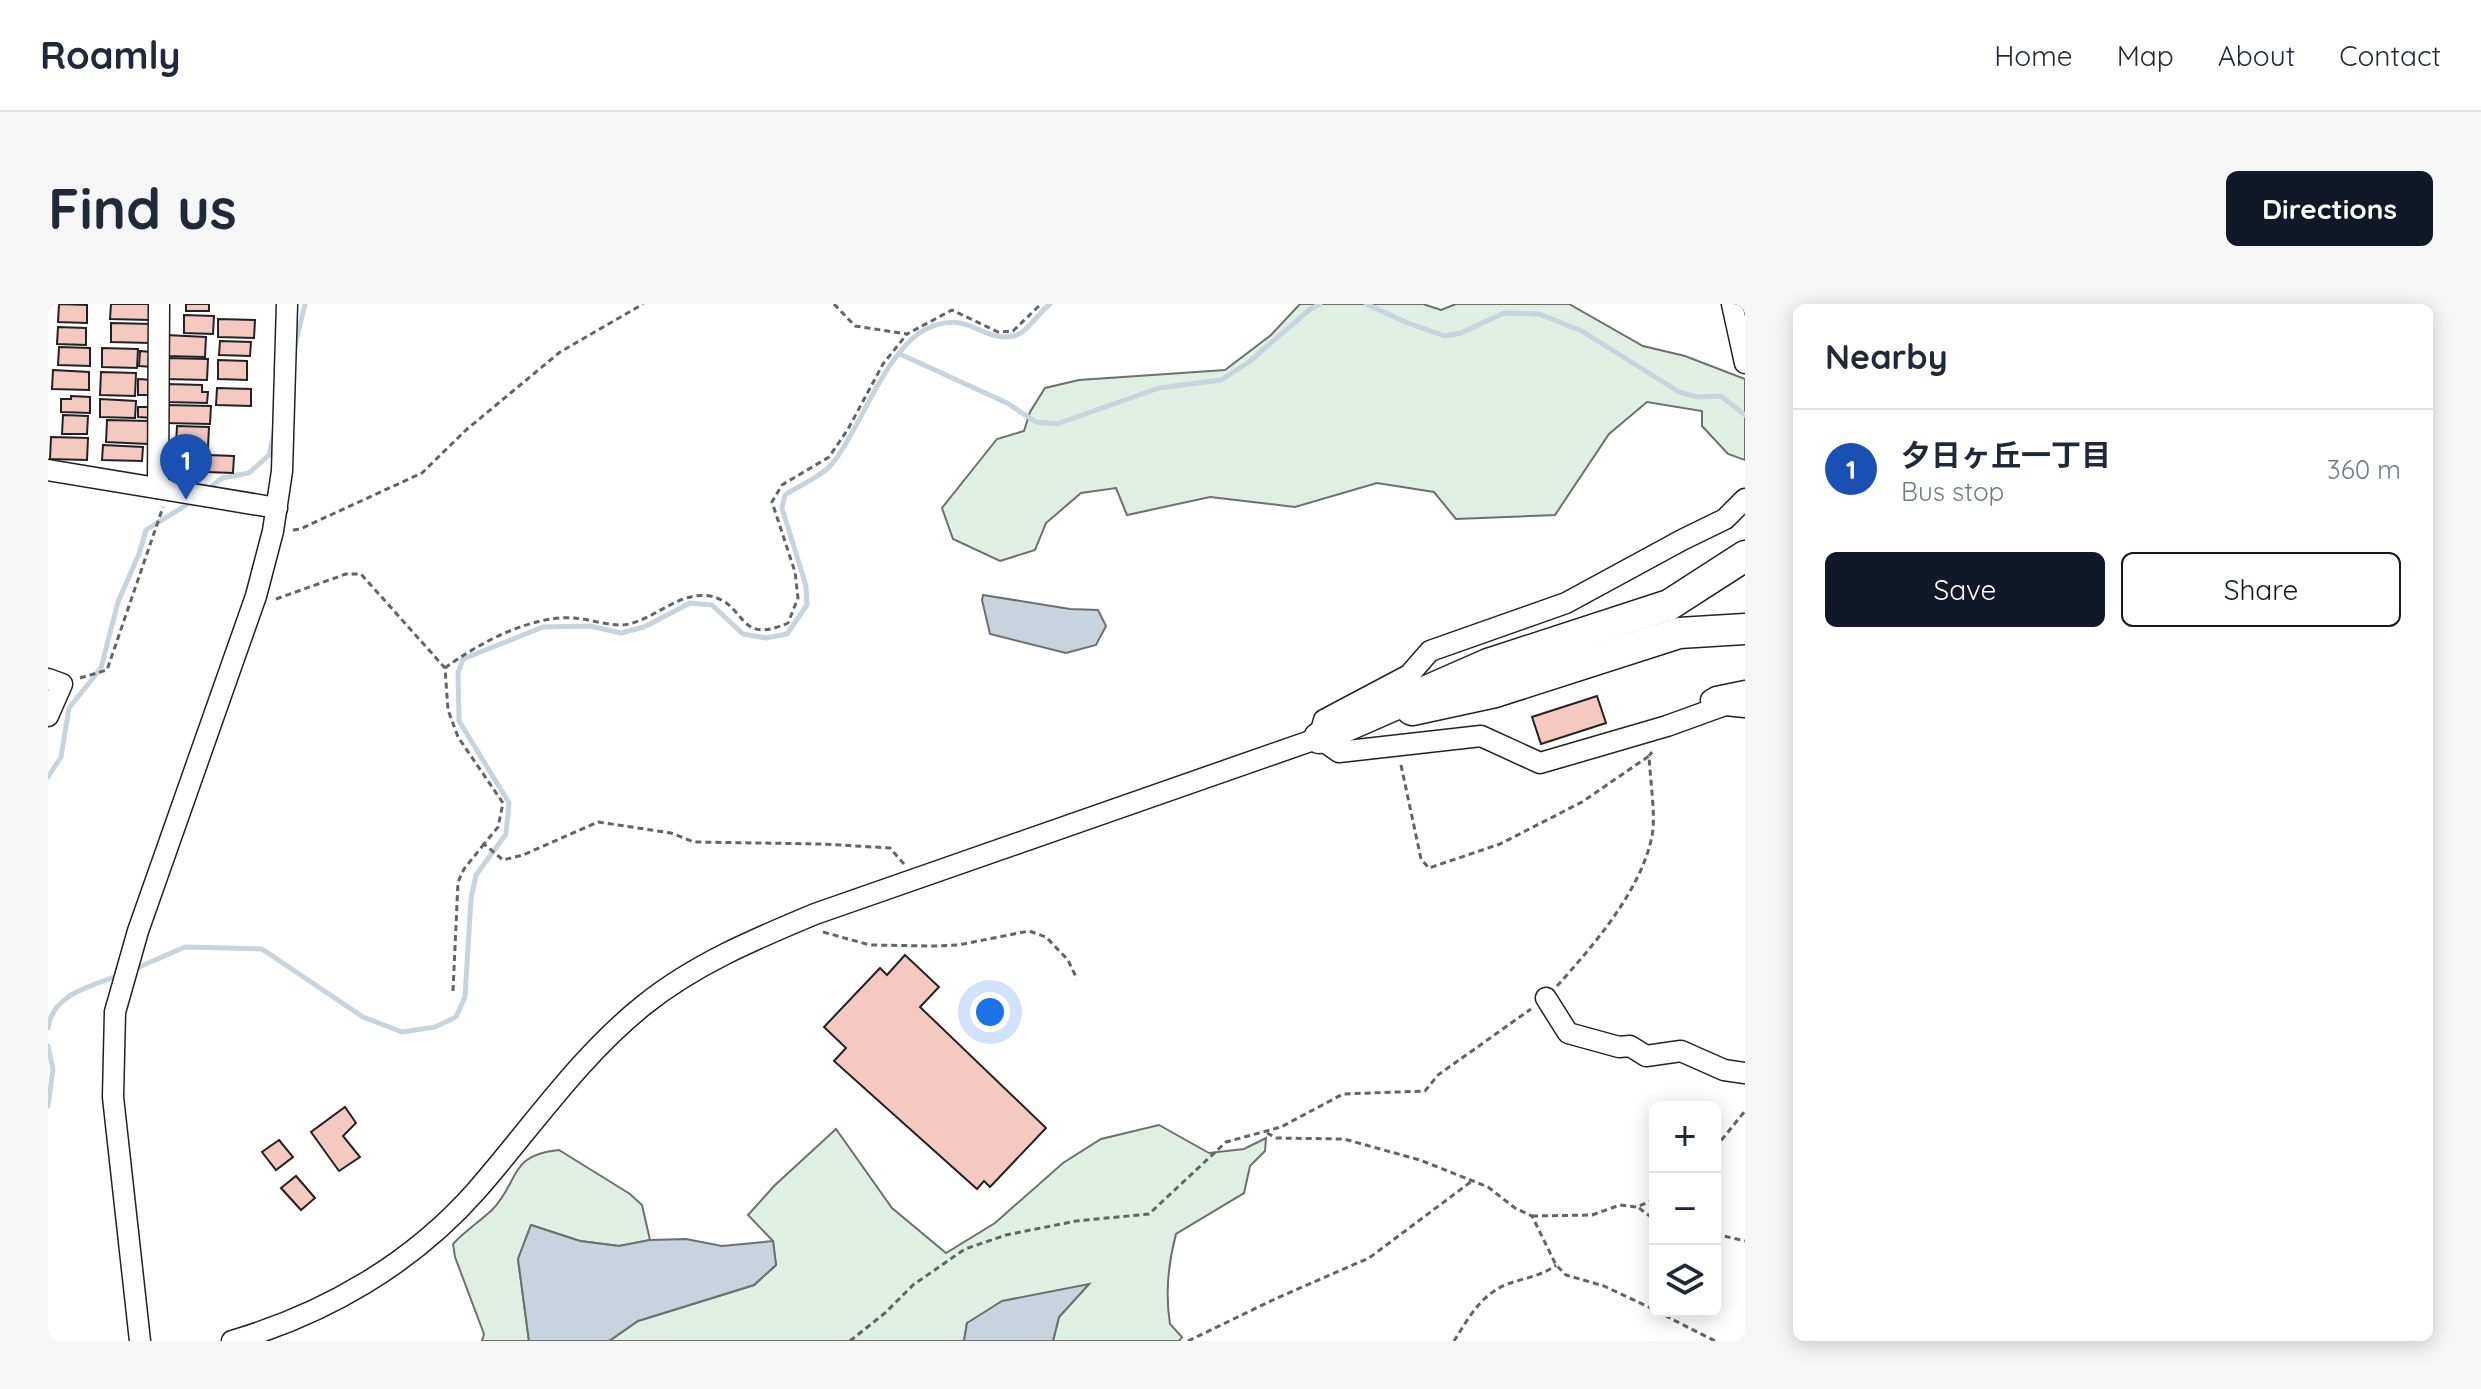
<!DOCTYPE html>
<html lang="en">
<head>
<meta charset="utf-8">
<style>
	:root { --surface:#fff; --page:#f6f6f7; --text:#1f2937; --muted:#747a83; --line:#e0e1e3; --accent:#111827 }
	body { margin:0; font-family:Quicksand,"Noto Sans JP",sans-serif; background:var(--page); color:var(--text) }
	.controls { position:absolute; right:24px; bottom:24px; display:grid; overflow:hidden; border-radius:12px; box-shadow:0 4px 20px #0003 }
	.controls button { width:72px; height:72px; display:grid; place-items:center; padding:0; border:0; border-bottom:2px solid var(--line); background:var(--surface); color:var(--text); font:40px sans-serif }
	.you { position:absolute; left:942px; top:708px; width:28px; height:28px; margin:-20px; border:6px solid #fff; border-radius:50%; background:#1a73e8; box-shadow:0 0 0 12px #1a73e833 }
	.badge { display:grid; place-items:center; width:52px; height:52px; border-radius:50%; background:var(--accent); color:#fff; font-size:26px; font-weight:700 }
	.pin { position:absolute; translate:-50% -66px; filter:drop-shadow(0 2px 4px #0008) }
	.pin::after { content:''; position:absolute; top:42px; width:28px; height:24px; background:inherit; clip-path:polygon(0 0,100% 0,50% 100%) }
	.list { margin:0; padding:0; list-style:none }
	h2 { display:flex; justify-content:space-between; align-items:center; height:104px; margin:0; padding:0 32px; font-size:34px }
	h2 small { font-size:26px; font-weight:400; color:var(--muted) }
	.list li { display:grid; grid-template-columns:52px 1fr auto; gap:24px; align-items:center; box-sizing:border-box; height:120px; padding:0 32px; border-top:2px solid var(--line) }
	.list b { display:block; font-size:30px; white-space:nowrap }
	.list p { margin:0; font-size:26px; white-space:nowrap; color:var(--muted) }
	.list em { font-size:26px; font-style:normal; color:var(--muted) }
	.actions { display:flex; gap:16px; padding:24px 32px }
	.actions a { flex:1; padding:18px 0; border:2px solid var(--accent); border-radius:12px; text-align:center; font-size:28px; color:var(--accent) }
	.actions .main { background:var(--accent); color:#fff }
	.icon { flex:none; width:44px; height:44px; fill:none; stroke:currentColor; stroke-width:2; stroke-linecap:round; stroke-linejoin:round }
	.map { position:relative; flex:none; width:1697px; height:1037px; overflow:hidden; border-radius:12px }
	header { display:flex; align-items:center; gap:48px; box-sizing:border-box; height:112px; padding:0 40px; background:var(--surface); border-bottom:2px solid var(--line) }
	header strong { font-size:38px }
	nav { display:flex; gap:44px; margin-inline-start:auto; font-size:28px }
	.intro { display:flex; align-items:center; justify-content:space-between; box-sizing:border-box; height:192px; padding:0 48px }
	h1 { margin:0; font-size:56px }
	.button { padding:20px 36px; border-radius:12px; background:var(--accent); color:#fff; font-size:28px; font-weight:700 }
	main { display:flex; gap:48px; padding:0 48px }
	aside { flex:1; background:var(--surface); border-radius:12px; box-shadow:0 4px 20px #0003 }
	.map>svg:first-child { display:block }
</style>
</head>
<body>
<header>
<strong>Roamly</strong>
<nav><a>Home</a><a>Map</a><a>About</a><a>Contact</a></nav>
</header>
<div class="intro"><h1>Find us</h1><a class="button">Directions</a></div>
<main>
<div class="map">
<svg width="1697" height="1037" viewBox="0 0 1697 1037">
	<rect width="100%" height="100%" fill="#fff"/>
	<g fill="#e0efe3" stroke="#6f6f6f" stroke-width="2">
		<path d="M 1252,0 L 1375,0 L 1393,6 L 1408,0 L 1521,0 L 1595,42 L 1637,52 L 1697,75 L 1697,156 L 1680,150 L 1654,122 L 1654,107 L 1599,98 L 1561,130 L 1507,211 L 1408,215 L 1386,188 L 1329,179 L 1247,203 L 1162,193 L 1079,211 L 1068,184 L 1033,189 L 998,219 L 987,246 L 952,257 L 905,235 L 894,204 L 949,135 L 976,127 L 982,108 L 997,84 L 1031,76 L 1177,66 L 1223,31 Z"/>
		<path d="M 1111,821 L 1161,849 L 1196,845 L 1218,834 L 1217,847 L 1202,862 L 1196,889 L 1128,930 C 1120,960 1117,989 1122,1020 L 1134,1033 L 1131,1037 L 1005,1037 L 1011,1013 L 1040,981 L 919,1019 L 916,1037 L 561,1037 L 590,1017 L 706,981 L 728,961 L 725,937 L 700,911 L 726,882 L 788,825 L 844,904 L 898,949 L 947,919 L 1015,859 L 1053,835 Z"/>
		<path d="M 511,846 L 582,890 L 594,901 L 602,936 L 571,942 L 532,937 L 483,921 L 470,955 L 481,1037 L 434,1037 L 436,1030 L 407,953 L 405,940 C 417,927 431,918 444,906 C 472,877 460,851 511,846 Z"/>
	</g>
	<g fill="#c7d3dd" stroke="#6f6f6f" stroke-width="2">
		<path d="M 935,291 L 1022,305 L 1050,306 L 1058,322 L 1048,341 L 1018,349 L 942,330 L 934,296 Z"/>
		<path d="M 483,921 L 532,937 L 571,942 L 602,936 L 638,935 L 674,942 L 725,937 L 728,961 L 706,981 L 590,1017 L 561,1037 L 481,1037 L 470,955 Z"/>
		<path d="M 1041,980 L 1011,1013 L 1005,1037 L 916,1037 L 919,1019 L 954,997 Z"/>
	</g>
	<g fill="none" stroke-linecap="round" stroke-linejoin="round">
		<g stroke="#c7d3dd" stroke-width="5">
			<path d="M 1318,0 L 1360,19 L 1397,32 L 1413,29 L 1456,9 L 1491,10 L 1534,27 L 1631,88 L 1649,93 L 1673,92 L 1697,111"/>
			<path d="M 247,42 L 257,0"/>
			<path d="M 852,50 L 959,99 L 988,118 L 1009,120 L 1111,84 L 1173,76 L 1201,58 L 1261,6 L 1272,0"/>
			<path d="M 158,187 L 174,174 L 201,169 L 221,151 L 226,129"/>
			<path d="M 0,473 L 13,453 L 21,404 L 53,364 L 70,298 L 91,250 L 98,226 L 143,198"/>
			<path d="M 84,666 L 137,643 L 214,645 L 315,713 L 354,728 L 387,723 L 408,713 L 417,693 L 423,594 L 428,571 L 458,530 L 461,499 L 411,417 L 410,369 L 415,355 L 495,323 L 542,322 L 573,329 L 596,323 L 642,299 L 664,301 L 695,330 L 718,334 L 739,330 L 759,301 L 758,282 L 734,204 L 737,191 C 752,181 777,171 787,156 C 815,118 833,58 871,29 C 920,0 932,40 966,32 C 979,29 991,8 1002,0"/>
			<path d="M 0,724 C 5,689 43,683 71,671"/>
			<path d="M 0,742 L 5,765 L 0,802"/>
		</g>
	</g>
	<g fill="#f3c9c0" stroke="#222" stroke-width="2">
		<path d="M 11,0 L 39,1 L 39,19 L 10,18 Z"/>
		<path d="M 63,0 L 103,0 L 102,16 L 62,15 Z"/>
		<rect x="138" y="0" width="23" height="7"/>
		<path d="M 136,11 L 166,12 L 165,30 L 136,29 Z"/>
		<path d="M 170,15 L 207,16 L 206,34 L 170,33 Z"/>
		<path d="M 63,19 L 103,20 L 102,39 L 63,38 Z"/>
		<path d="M 10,23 L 38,24 L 38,41 L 9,40 Z"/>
		<path d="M 118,31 L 158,33 L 157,53 L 117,52 Z"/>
		<path d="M 172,37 L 203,38 L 202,52 L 171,51 Z"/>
		<path d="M 11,43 L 42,44 L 42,62 L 10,61 Z"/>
		<path d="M 54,44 L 90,45 L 89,64 L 54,63 Z"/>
		<path d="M 92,47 L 104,48 L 104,63 L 91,62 Z"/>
		<path d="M 118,54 L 160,55 L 159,76 L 117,75 Z"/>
		<path d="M 170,56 L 199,57 L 199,76 L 170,75 Z"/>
		<path d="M 5,66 L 41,68 L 41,86 L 4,85 Z"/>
		<path d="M 53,68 L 88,69 L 87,92 L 52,91 Z"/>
		<path d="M 90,75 L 105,76 L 105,91 L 90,91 Z"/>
		<path d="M 119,80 L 154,81 L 154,88 L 160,88 L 159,99 L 118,98 Z"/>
		<path d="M 169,84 L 203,85 L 203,102 L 168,101 Z"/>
		<path d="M 23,92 L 42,93 L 42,109 L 13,108 L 13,95 L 23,95 Z"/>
		<path d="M 52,95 L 88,97 L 87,114 L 52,113 Z"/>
		<path d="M 118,101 L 163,102 L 162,120 L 118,119 Z"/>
		<path d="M 90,103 L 104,103 L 104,114 L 90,113 Z"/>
		<path d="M 15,111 L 40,112 L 39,130 L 14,130 Z"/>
		<path d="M 59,116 L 101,117 L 100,140 L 58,138 Z"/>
		<path d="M 129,122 L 161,123 L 160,143 L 128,142 Z"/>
		<path d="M 3,133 L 40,134 L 39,156 L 2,155 Z"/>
		<path d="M 55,141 L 95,143 L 94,157 L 54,156 Z"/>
		<path d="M 132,150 L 186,152 L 185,169 L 132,167 Z"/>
		<path d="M 1549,392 L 1558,419 L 1493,440 L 1484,413 Z"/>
		<path d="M 857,651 L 891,683 L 872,703 L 998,824 L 942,883 L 936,877 L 929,885 L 786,757 L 798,744 L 776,723 L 832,664 L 839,671 Z"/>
		<path d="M 297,803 L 308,819 L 295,832 L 312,853 L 291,867 L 263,828 Z"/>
		<path d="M 231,836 L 245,853 L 228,866 L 214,848 Z"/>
		<path d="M 248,872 L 267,894 L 253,906 L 233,884 Z"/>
	</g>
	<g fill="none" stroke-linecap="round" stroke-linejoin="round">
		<g stroke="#222" stroke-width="23">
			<g id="minor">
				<path d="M 1684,0 L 1697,59"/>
				<path d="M 0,166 L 229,204"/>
				<path d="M 110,184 L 111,0"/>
				<path d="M 0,375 L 14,380 L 0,412"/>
				<path d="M 1663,396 L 1668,393 L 1697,387"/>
				<path d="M 1271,434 L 1276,416 L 1361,371 L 1382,347 L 1518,299 L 1634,236 L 1677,215 L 1697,195"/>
				<path d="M 1271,434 L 1291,448 L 1433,432 L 1492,459 L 1619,422 L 1677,401 L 1697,403"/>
				<path d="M 1498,694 L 1520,729 L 1571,743 L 1582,742 L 1598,752 L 1633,747 L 1676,766 L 1697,769"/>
				<path d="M 92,1037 L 65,793 L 67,708 L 90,627 L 208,292 L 225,227 L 234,167 L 239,0"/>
				<path d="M 184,1037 C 277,1010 364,960 429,886 C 483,824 531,753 596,701 C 647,660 707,635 767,610 L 1271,434"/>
			</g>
		</g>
		<g stroke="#222" stroke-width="33">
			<g id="highway">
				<path d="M 1364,406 L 1447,388 L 1631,329 L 1697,325"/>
				<path d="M 1271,434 L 1440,360 L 1621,301 L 1697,252"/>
			</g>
		</g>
		<g stroke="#646464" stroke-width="3" stroke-dasharray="6 4" stroke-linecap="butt">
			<path d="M 786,0 L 807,22 L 859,30 L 904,6 L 950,28 L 965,27 L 993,0"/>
			<path d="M 245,226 L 252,225 L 374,169 L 418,126 L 512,48 L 595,0"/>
			<path d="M 228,295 L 298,270 L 313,270 L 397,364 L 400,406 L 410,433 L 455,499 L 450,523 L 436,540 L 455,556 L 475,551 L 550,518 L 623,529 L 646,538 L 775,540 L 842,544 L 856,560"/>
			<path d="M 397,364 C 431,339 483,311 526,314 C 543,315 565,324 581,320 C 608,314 632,287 662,292 C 700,300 688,342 740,319 L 750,294 L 747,268 L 724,198 L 734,181 L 781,153 L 800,125 L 835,60 L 859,30"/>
			<path d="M 32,374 L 59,366 L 115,203"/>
			<path d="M 1353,461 L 1373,555 L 1381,564 L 1452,540 L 1534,498 L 1601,452"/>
			<path d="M 775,628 L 822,641 L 887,642 L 910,641 L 981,627 L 998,633 L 1020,656 L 1029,675"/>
			<path d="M 1509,682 C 1545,642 1593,587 1604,532 C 1608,513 1602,474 1601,452 L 1604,448"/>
			<path d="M 405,687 L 410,578 L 416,565 L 436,540"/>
			<path d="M 1219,829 L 1228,834 L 1296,835 L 1372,856 L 1440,883 L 1467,904 L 1484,912 L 1508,961 L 1518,971 L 1556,982 L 1607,1006"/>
			<path d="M 1667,844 L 1697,807"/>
			<path d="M 1591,904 L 1607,916"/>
			<path d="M 1484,912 L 1544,911 L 1572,901 L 1589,903 L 1607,895"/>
			<path d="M 1667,930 L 1697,937"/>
			<path d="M 1608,1007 L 1667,1037"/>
			<path d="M 802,1037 L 837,1009 L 865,981 L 917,945 L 958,931 L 1028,917 L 1101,910 L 1178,838 L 1233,823 L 1295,790 L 1377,787 L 1390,771 L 1483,705"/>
			<path d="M 1140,1037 L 1229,994 L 1321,954 L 1424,877"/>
			<path d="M 1406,1037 C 1417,1020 1428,999 1445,988 C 1463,974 1489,976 1508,961"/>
			<path d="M 1694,1037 L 1697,1035"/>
		</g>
		<use href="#minor" stroke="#fff" stroke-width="20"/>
		<use href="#highway" stroke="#fff" stroke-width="30"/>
	</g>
</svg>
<div class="controls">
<button>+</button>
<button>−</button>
<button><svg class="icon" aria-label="layers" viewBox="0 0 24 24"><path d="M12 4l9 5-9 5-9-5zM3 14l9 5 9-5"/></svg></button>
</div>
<div class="you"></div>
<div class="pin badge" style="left:138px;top:196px;background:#1a4fb4">1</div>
</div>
<aside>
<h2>Nearby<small></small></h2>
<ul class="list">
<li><span class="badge" style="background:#1a4fb4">1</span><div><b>夕日ヶ丘一丁目</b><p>Bus stop</p></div><em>360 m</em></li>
</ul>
<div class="actions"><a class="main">Save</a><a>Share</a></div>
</aside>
</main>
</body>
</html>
